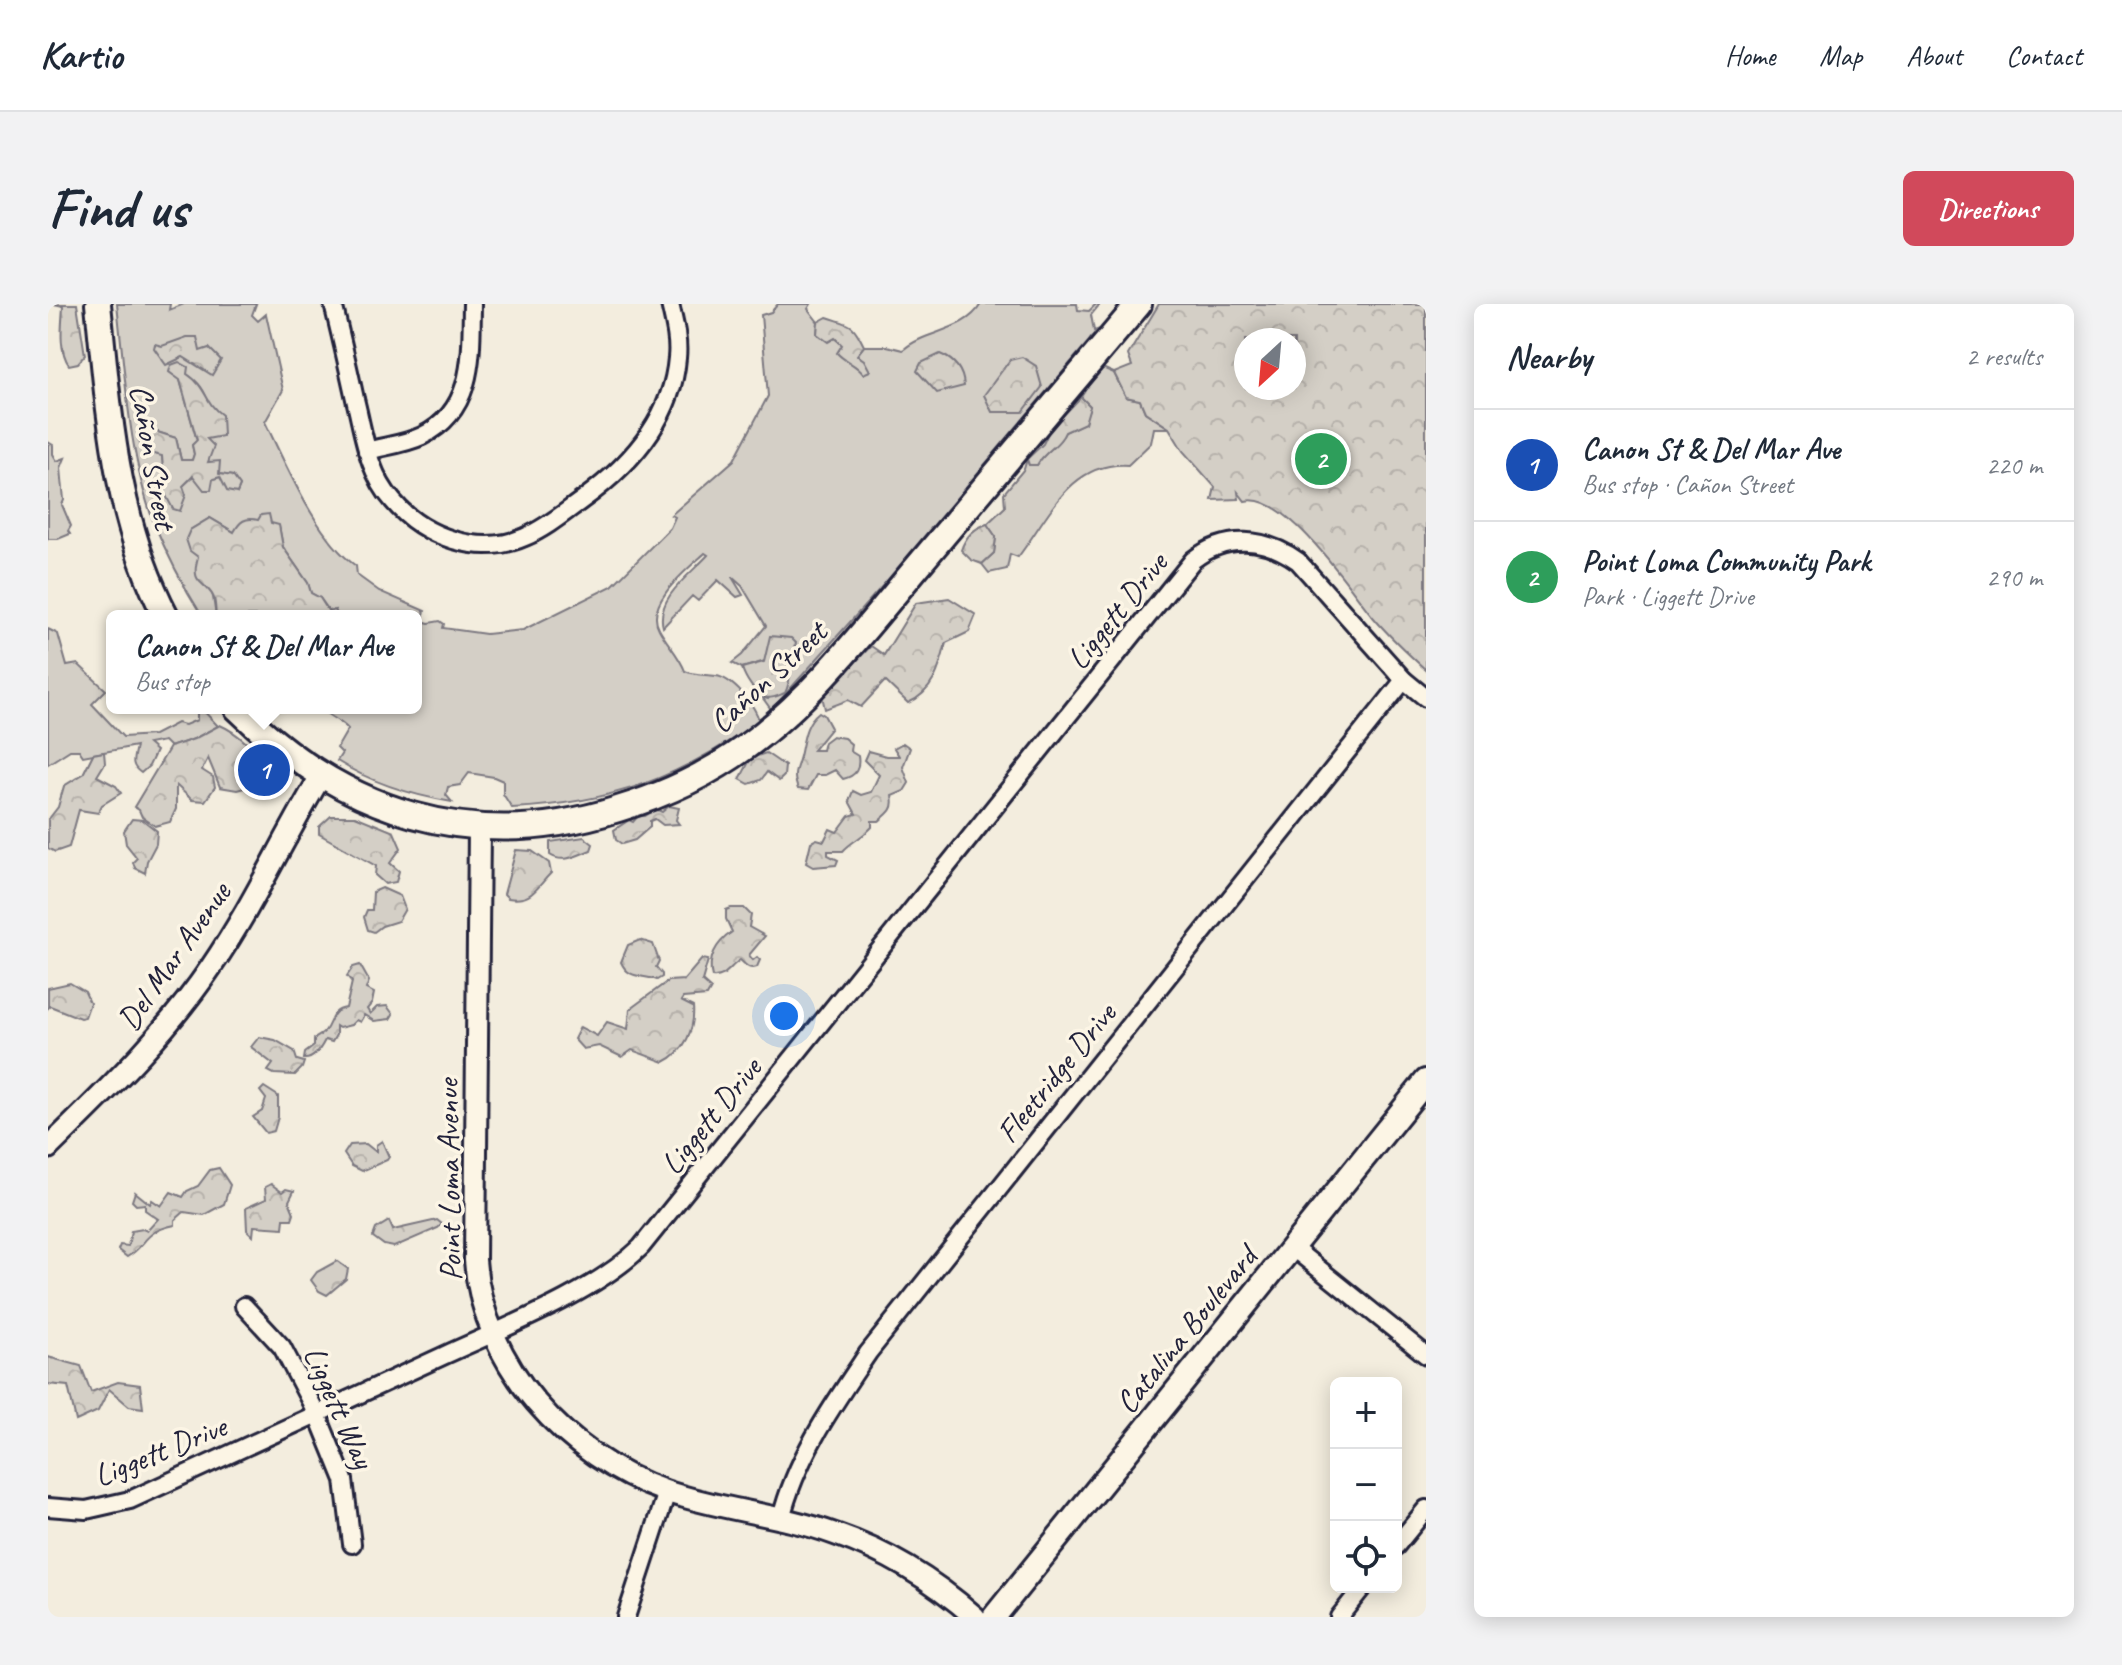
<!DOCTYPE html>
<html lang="en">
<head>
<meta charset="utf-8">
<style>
	:root { --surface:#fff; --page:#f2f2f3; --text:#1f2937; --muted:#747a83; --line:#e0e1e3; --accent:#d1495b }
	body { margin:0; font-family:Caveat,sans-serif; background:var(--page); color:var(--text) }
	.controls { position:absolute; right:24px; bottom:24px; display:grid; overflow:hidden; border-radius:12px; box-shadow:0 4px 20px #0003 }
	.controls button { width:72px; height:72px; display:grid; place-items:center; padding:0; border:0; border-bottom:2px solid var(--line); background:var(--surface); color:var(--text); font:40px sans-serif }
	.compass { position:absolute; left:1186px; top:24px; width:72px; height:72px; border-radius:50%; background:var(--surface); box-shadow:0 4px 20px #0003; rotate:206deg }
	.you { position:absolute; left:736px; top:712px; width:28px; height:28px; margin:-20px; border:6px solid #fff; border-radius:50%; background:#1a73e8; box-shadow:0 0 0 12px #1a73e833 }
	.badge { display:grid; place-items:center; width:52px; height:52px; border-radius:50%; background:var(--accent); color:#fff; font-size:26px; font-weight:700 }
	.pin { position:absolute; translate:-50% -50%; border:4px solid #fff; box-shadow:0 2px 8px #0006 }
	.popup { position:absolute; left:58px; top:306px; width:316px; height:104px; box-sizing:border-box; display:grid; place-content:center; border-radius:12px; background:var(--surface); filter:drop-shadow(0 2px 6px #0005); font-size:26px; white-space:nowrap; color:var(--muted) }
	.popup b { font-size:30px; color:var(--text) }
	.popup::after { content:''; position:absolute; left:50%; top:100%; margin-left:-16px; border:16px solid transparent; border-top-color:var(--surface) }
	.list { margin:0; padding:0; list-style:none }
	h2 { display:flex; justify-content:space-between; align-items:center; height:104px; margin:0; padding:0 32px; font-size:34px }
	h2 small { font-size:26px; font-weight:400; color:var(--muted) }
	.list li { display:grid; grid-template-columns:52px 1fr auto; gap:24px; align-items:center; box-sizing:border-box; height:112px; padding:0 32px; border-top:2px solid var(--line) }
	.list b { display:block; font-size:30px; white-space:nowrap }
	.list p { margin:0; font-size:26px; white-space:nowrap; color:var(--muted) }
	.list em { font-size:26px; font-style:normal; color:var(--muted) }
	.icon { flex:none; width:44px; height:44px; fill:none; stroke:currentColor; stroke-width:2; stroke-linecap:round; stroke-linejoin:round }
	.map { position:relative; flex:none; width:1378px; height:1313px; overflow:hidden; border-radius:12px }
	header { display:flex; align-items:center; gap:48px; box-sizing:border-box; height:112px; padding:0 40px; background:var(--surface); border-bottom:2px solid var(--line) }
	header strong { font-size:38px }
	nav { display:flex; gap:44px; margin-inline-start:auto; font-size:28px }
	.intro { display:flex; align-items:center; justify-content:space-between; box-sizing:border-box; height:192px; padding:0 48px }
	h1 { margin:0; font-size:56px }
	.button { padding:20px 36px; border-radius:12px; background:var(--accent); color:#fff; font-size:28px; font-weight:700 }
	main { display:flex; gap:48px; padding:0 48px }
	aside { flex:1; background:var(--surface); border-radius:12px; box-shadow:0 4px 20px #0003 }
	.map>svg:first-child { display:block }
</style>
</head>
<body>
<header>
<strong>Kartio</strong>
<nav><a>Home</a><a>Map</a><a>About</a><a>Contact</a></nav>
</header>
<div class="intro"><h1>Find us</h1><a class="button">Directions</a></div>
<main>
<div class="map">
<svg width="1378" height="1313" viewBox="0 0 1378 1313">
	<defs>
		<pattern id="forest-crowns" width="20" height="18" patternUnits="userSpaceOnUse" patternTransform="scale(2)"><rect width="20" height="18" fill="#d4cfc6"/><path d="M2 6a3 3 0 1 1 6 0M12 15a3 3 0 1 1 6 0" fill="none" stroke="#b6b1ab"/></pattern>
	</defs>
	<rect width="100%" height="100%" fill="#f3edde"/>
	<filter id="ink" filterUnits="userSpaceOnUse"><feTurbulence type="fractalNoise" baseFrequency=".0125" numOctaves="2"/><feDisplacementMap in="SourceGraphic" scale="16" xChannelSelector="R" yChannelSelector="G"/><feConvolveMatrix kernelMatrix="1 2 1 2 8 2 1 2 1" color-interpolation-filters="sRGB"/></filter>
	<g filter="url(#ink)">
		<g fill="#d4cfc6" stroke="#7b7880" stroke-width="2" fill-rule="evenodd">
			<path d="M 69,0 L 122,0 L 121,6 L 136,0 L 208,0 L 204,11 L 210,17 L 218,10 L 235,86 L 217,118 C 238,161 269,235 308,262 L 309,271 L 331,287 L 377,307 L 374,317 L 381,319 L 392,317 L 396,320 L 395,324 L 438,330 L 475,326 L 564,282 L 622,224 L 627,213 L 623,211 L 686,156 L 720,92 L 713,11 L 723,8 L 730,0 L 763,0 L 760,5 L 770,18 L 769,30 L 786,34 L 809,51 L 816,42 L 839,42 L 855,46 C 877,26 917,28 933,0 L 1029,0 L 1030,6 L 1041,7 L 1048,0 L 1052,0 L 1043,11 L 1046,27 L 1049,26 L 1040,38 L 837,279 L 725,404 L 722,404 L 714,393 L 720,395 L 745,359 L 743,349 L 694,364 L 684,359 L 694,351 L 718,322 L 694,282 L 684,273 L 695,291 L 689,293 L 670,276 L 650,297 L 644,292 L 615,323 C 607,294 643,270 660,251 L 657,249 C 640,265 596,299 611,325 C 619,340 631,351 637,367 C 649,372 657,370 668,372 C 684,374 708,402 711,417 C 630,475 563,499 464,504 L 455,490 L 455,477 L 446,473 L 421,469 L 412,481 L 400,483 L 398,491 L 404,498 C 363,491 324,479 289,457 L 294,449 L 289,444 L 300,425 C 292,416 281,413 272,404 L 368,404 L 368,318 L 370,318 L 365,308 L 363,312 L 290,312 L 287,306 L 282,308 L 272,294 L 263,289 L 260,279 L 235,243 L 231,222 L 210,216 L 186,228 L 162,214 L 142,226 L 165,293 L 168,312 L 154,312 C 136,283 119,251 106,219 C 81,153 77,70 69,0 ZM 139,70 C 173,92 158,124 159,158 L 171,170 L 184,172 L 192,182 L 189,189 L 172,173 L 165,175 L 147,171 L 135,182 L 117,190 L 114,151 L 97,148 L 90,135 L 97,124 L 128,134 L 133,156 L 144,156 L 146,150 L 144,141 L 149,137 L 132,76 Z"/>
			<path d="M 1052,63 L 1066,69 L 1078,93 L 1092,96 L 1097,108 L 1121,124 L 1106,124 L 1103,139 L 1080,161 C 1022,157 1000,214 970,253 L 962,250 L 959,265 L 941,269 L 934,260 L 946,249 L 948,233 L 939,220 L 957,203 L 956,189 L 976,165 L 979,155 L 981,161 L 989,161 C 998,145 1011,142 1017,128 L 1036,119 L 1042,102 L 1033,93 Z"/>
			<path d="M 0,138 L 5,141 L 5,150 L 9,157 L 17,154 L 13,164 L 16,196 L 14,201 L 23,222 L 20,227 L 22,230 L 10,235 L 0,235 Z"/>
			<path d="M 0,325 L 10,330 L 19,362 L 30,360 L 58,386 L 44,400 L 75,433 L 106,431 L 129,419 L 137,421 L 149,416 L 149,410 L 145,404 L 153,404 L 170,422 L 146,435 L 122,443 L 116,437 L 100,440 L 108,447 L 101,462 L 93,469 C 81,461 86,454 88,442 L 35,452 L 31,446 L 22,446 L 0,460 Z"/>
		</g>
		<g fill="url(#forest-crowns)" stroke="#7b7880" stroke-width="2" fill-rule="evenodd">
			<path d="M 6,0 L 29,0 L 37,51 L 30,59 L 21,61 C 10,45 14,20 15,2 Z"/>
			<path d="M 1111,0 L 1378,0 L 1378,366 C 1359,349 1342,333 1325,313 C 1302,285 1237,186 1197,197 L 1190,188 L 1191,195 L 1164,196 L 1167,183 L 1135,147 L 1121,124 L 1097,108 L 1092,96 L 1078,93 L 1066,69 L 1084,62 L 1080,51 ZM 1246,36 L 1246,84 L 1198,84 L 1198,36 Z"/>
			<path d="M 779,13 C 802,21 804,17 816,42 L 809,51 L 816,56 L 822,67 L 815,70 C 808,60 797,58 789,49 L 794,41 L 787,34 L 780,38 L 769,30 L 770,18 Z"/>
			<path d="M 139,33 L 149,33 L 152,47 L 161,44 L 173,56 L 164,71 L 135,53 L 118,61 L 106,44 L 107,40 L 114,42 Z"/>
			<path d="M 892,50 C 907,56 915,67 916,82 L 889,89 L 869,67 L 873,59 Z"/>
			<path d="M 974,53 L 988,62 L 994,83 L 975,108 L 944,108 L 936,91 L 962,56 Z"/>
			<path d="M 131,58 L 140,63 L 139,70 C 160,84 155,97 174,111 L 175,132 L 159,135 L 166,142 L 160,158 L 172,157 L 171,170 L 185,172 L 192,182 L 189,189 L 179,187 L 172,173 L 165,175 L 163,186 L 156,186 L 145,172 L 135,182 L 138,191 L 132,207 L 125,205 L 117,190 L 114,152 L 97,148 L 90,135 L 97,124 L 128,134 L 133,156 L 144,156 L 146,150 L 144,141 L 149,136 L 132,76 L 121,68 L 123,61 Z"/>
			<path d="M 1033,93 L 1042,102 L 1037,119 L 1017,128 C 1011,143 998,145 989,161 L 981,161 L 979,155 L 995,140 L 1002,125 Z"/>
			<path d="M 221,210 L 223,219 L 231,221 L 235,243 L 260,279 L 263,289 L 272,294 L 281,308 L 287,306 L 290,312 L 168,312 C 167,307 168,297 165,292 C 156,276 142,281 150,253 L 142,247 L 138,235 L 142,226 L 162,214 L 186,228 C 192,217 197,213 210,216 L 213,211 Z"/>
			<path d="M 939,220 L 948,233 L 946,249 L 934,260 L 923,256 L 913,246 C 917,234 926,224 939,220 Z"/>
			<path d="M 901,294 L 928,311 L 921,328 L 898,339 C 892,363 886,388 860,399 L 837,377 L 813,403 L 800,396 L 777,405 L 774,392 L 823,342 L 836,351 L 868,299 Z"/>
			<path d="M 722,332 L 743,334 L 748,339 C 740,354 746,372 737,389 C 731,391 722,396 716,393 C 707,390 697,374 694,364 L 716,358 Z"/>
			<path d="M 771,408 L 776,411 L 783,424 L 765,446 L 774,446 L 776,438 L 784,432 L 796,434 L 803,440 L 802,447 L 810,452 C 812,465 808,472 795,475 L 787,466 L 777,471 L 768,471 L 760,486 L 750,485 C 743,468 750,464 753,448 C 756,433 758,418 771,408 Z"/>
			<path d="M 172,421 C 186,427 212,446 212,464 C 212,470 207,476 204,482 L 189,486 L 172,483 L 160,454 L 154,466 L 165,473 L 167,483 L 157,497 L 144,496 L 128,481 L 128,505 L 122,518 L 107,522 L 94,513 L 91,506 L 86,503 L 122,443 L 146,435 Z"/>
			<path d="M 855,439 L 862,444 L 855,463 L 861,479 L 856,487 L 844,492 C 847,505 841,509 831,517 L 824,517 L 824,523 C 815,533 804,537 795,547 L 780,547 L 780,551 L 790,556 L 788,561 L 765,563 L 758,559 L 763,538 L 769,535 L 776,537 L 782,525 L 789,528 L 801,512 L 808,510 L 801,497 L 805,487 L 813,491 L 823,488 L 831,471 L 816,456 L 820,447 L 838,452 L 851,452 L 846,444 Z"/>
			<path d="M 56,448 L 57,459 L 49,472 L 68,482 L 73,489 L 54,501 L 50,509 L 31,506 L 21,543 L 7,548 L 0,544 L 0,516 L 10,503 L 16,482 L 35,470 L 45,450 Z"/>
			<path d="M 718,449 L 737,462 L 736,472 L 731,477 L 719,468 L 713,476 L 701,480 L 692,475 L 703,454 Z"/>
			<path d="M 621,502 L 631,504 L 628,516 L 631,520 L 615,521 L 607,515 L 602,517 L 602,523 L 587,536 L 574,540 L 568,536 L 566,526 L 581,516 L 585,518 L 590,512 L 597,512 L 608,505 L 614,508 Z"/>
			<path d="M 283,512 L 307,512 L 346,528 L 353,544 L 342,559 L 351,567 L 348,578 L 337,580 L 327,571 L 328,562 L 271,530 L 271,523 Z"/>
			<path d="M 84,515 L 95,516 L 109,527 L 108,540 L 99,557 L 97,569 L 87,564 L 85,558 L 89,554 L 78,540 L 76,527 Z"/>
			<path d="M 536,533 L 545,540 L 543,546 C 530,551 515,560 502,551 L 502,538 Z"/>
			<path d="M 468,546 L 484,547 L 501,559 L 503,569 C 487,585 484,598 460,594 L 456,590 Z"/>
			<path d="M 334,584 L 352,592 L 357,605 L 350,617 L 334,622 L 326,628 L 320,626 L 316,613 L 319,606 L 324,606 L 325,588 Z"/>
			<path d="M 683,604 L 696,604 L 703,611 L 701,623 L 717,632 L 701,651 L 705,656 L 709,653 L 712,656 L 709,663 C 700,666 698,661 692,656 C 682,662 677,675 664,673 C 659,655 668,639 684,628 L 678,615 L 678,606 Z"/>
			<path d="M 592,636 L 605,640 L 611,657 L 608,663 L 614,670 L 614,673 L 609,676 C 593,670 581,676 573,658 L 580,641 Z"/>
			<path d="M 654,655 L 660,656 L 654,677 L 663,685 L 659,692 L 635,694 L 633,697 L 645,703 C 647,725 637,748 616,758 L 584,746 L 574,753 L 551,742 L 535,745 L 526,735 L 532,723 L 549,732 L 559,718 L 580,725 L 582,705 L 620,677 L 636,676 Z"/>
			<path d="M 312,661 L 321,677 L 318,685 L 326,689 L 324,699 L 319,705 L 322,710 L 329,703 L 339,702 L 345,710 L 342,715 L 326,717 L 316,711 L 312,718 L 308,716 L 303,721 L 291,724 L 288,722 L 288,731 L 284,738 L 277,736 C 273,744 266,756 256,755 L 257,749 L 266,742 L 266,735 C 270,732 274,731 277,727 C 284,717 283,706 298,704 L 304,678 L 299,672 L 305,663 Z"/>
			<path d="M 22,679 L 37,688 L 42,699 L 37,713 L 32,714 L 2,702 L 0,704 L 0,684 Z"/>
			<path d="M 211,733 L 227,736 L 246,747 L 249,756 L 256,758 L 254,764 L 247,771 L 226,770 L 220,767 L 225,760 L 203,743 Z"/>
			<path d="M 216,783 L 230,792 L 230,813 L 226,827 L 218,829 L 205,813 L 214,807 L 218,795 L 212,787 Z"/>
			<path d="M 334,837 L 341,853 L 339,856 L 314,867 L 304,862 L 296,850 L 302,841 L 318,840 L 328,848 L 328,841 Z"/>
			<path d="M 171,864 L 182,881 L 176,900 L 156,911 L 136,908 L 127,916 L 127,921 C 93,928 101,940 79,953 L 70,946 L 72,941 L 80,942 L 83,927 L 95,925 L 99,927 L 110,915 L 97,906 L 97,900 L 88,901 L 84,897 L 87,888 L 102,900 L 104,896 L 113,902 L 123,888 L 135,893 L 139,887 L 150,882 L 162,866 Z"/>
			<path d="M 223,880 L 234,888 L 238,885 L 246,887 L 241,897 L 246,909 L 244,915 L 236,915 L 235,924 L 206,922 L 205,932 L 199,926 L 198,904 L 218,895 L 217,883 Z"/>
			<path d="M 389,916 L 394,920 L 390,924 L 346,943 L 336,941 L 325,933 L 328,925 L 341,917 L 345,926 Z"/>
			<path d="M 289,957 L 300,965 L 298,975 L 279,991 L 271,987 L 263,976 L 269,968 Z"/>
			<path d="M 0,1053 L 33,1062 L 43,1088 L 70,1078 L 92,1081 L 95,1104 L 81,1102 L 61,1085 L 50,1107 L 28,1117 L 20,1082 L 0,1080 Z"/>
		</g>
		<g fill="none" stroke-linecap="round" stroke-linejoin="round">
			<g stroke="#22223b" stroke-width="22">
				<g id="minor">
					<path d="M 285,0 C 293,32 300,63 307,95 C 316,131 320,169 345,197 C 375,233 432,253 477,233 C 498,224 516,209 534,196 C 581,162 624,116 629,54 C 631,36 626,18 622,0"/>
					<path d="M 319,147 C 337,142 357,140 374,132 C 427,106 423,50 424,0"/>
					<path d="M 1245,944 L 1378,1051"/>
					<path d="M 196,1002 L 234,1043 L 269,1110 L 296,1176 L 304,1240"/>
					<path d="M 0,1203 L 38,1206 L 82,1196 C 187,1147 292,1099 397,1051 C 458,1023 546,989 593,943 L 1145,256 C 1178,230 1216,233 1250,257 L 1356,376 L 1378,394"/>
					<path d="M 733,1215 C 748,1153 785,1101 820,1049 L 1356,376"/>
					<path d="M 1348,1242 L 1378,1205"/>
					<path d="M 578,1313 L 619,1188"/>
					<path d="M 1291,1313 L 1315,1283"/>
				</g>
			</g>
			<g stroke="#22223b" stroke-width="26">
				<g id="tertiary">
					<path d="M 431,524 L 427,956 C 435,1062 519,1153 617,1187 C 672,1206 732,1210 787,1230 C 840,1248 885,1276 927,1313"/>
					<path d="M 0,844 C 58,787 117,731 163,663 C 205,602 235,535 273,472"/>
				</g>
			</g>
			<g stroke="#22223b" stroke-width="28">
				<path id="secondary" d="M 946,1313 L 1378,777"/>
			</g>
			<g stroke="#22223b" stroke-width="30">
				<g id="primary">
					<path d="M 50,0 C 61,107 67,215 118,312"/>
					<path d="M 189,404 C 296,509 425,551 570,505 C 616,491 660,471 699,442 C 765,394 817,325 869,263 C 943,175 1017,87 1091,0"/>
				</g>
			</g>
			<use href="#minor" stroke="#fcf5e5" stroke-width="16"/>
			<use href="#tertiary" stroke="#fcf5e5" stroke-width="20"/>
			<use href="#secondary" stroke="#fcf5e5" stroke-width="22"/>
			<use href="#primary" stroke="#fcf5e5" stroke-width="24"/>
		</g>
	</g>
	<g text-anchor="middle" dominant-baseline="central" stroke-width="7" stroke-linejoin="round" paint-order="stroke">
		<g font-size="32" fill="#22223b" stroke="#fcf5e5">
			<text transform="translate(105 153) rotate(80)">Cañon Street</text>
			<text transform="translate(1069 307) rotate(-51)">Liggett Drive</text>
			<text transform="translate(720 373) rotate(-43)">Cañon Street</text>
			<text transform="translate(126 652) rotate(-55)">Del Mar Avenue</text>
			<text transform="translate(1008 769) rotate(-51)">Fleetridge Drive</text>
			<text transform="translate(663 812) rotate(-51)">Liggett Drive</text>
			<text transform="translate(401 876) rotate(-91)">Point Loma Avenue</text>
			<text transform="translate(1138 1026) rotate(-51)">Catalina Boulevard</text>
			<text transform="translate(291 1103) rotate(66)">Liggett Way</text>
			<text transform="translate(112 1147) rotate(-22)">Liggett Drive</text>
		</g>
	</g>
</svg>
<div class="controls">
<button>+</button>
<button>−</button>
<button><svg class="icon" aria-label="locate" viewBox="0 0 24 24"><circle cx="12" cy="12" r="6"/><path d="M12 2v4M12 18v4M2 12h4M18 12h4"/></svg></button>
</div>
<svg class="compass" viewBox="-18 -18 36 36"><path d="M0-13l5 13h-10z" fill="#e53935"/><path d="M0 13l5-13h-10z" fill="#747a83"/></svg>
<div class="you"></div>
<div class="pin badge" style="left:216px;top:466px;background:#1a4fb4">1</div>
<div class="popup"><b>Canon St &amp; Del Mar Ave</b>Bus stop</div>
<div class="pin badge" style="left:1273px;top:155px;background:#2e9e5b">2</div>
</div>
<aside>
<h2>Nearby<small>2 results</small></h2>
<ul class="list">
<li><span class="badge" style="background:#1a4fb4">1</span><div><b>Canon St &amp; Del Mar Ave</b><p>Bus stop · Cañon Street</p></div><em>220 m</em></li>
<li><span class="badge" style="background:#2e9e5b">2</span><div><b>Point Loma Community Park</b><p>Park · Liggett Drive</p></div><em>290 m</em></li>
</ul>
</aside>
</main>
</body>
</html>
